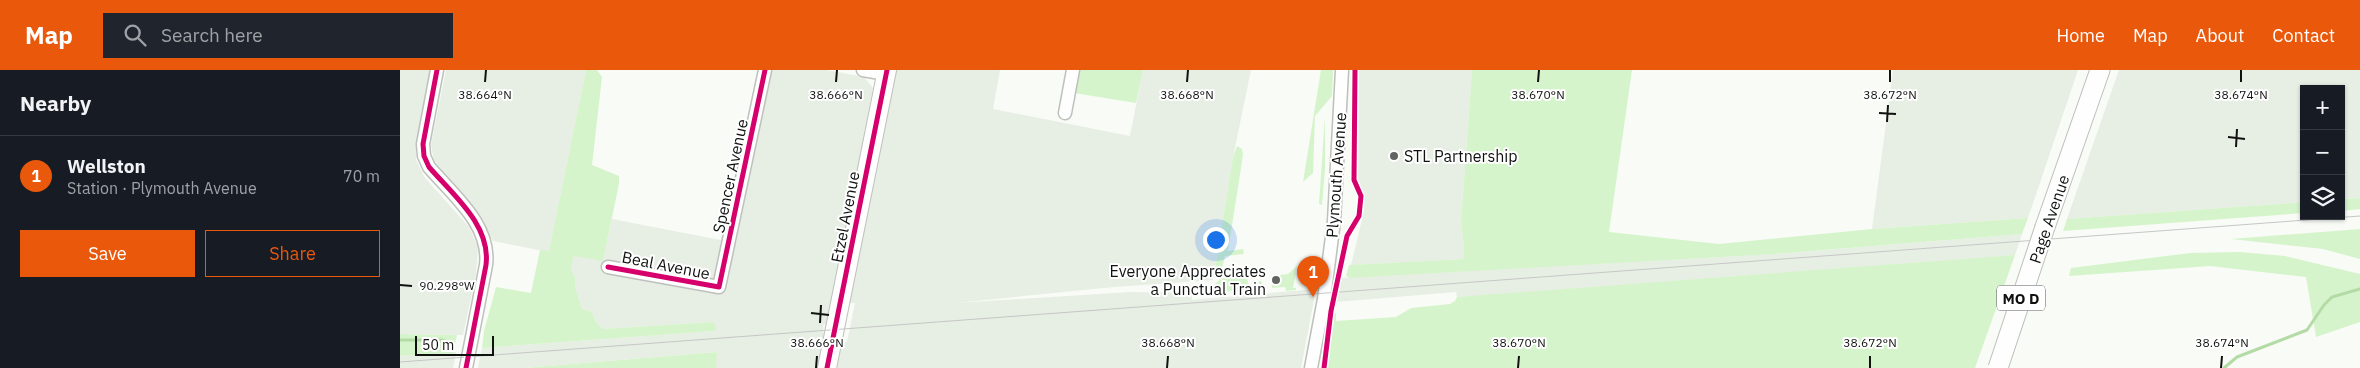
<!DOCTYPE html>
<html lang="en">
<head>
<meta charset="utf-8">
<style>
	:root { --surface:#171b24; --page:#20242c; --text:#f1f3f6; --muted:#9ea1a6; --line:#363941; --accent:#ea580c }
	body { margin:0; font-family:"IBM Plex Sans",sans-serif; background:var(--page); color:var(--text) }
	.controls { position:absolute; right:15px; top:15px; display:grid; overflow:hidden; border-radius:0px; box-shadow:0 1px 4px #0004 }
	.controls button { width:45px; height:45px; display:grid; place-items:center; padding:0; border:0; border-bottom:1px solid var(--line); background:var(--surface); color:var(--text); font:25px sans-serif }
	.scale { position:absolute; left:15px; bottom:12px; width:79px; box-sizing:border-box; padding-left:5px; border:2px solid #101210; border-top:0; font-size:14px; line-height:18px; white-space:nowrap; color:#101210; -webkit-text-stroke:4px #fff; paint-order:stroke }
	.you { position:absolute; left:815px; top:169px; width:18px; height:18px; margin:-12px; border:4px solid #fff; border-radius:50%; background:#1a73e8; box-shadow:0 0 0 8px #1a73e833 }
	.badge { display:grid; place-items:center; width:32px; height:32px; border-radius:50%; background:var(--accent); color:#fff; font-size:16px; font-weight:700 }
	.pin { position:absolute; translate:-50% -41px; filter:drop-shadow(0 1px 2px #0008) }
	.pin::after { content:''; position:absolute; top:26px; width:18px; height:15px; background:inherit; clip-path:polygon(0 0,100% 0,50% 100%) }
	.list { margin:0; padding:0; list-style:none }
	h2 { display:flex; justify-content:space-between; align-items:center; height:65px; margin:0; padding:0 20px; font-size:21px }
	h2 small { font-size:16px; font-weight:400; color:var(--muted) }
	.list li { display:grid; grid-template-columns:32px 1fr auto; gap:15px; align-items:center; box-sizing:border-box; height:80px; padding:0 20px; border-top:1px solid var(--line) }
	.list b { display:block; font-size:19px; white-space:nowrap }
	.list p { margin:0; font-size:16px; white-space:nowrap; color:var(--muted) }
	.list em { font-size:16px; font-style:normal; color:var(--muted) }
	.actions { display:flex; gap:10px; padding:15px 20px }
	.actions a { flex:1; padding:11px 0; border:1px solid var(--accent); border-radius:0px; text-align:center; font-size:18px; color:var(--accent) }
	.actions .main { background:var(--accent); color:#fff }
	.icon { flex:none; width:28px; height:28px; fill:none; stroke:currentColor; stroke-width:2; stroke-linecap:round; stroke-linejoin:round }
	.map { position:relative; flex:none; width:1960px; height:298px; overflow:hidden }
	header { display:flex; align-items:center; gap:30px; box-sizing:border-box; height:70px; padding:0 25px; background:var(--accent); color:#fff }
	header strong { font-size:24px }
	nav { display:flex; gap:28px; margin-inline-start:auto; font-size:18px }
	.search { width:350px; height:45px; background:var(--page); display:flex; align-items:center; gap:12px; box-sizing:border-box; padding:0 18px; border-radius:0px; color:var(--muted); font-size:19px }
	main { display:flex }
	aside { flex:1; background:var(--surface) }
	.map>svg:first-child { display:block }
</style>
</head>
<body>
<header>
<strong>Map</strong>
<div class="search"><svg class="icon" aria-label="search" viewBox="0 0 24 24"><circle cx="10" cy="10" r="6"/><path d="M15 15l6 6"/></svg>Search here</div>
<nav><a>Home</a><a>Map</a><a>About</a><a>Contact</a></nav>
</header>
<main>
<aside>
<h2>Nearby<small></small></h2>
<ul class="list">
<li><span class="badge">1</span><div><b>Wellston</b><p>Station · Plymouth Avenue</p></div><em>70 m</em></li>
</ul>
<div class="actions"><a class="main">Save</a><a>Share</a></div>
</aside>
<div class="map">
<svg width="1960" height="298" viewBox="0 0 1960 298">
	<rect width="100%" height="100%" fill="#f8fbf6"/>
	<g fill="#e7eee4">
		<path d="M 0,0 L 31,0 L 16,74 L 16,90 L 25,108 L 69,157 L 78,177 L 76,204 L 63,265 L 0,264 Z"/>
		<path d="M 46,0 L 186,0 L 149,182 L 93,171 L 77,143 L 34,90 L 31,75 Z"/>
		<path d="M 371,0 L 426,0 L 464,7 L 473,18 L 429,253 L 423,255 L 424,272 L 419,298 L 316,298 L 316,282 L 123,298 L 78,298 L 82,278 L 315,261 L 313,252 L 203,259 L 196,252 L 192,242 L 182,239 L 176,220 L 175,208 L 171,198 L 174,185 L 203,190 L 212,149 L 336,173 Z"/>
		<path d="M 495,0 L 600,0 L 593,39 L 730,66 L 743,0 L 851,0 L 833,87 L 813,210 L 714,217 L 555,233 L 731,222 L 791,223 L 792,230 L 916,219 L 901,298 L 437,298 L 442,273 L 447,272 L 455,233 L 449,233 Z"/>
		<path d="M 958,0 L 1072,0 L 1061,152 L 1064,178 L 1063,189 L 951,195 L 963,146 L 964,128 L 957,113 Z"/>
		<path d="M 1493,0 L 1678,0 L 1628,148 L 1472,159 Z"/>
		<path d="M 1719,0 L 1960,0 L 1960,128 L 1941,129 L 1941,19 L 1904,19 L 1904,132 L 1667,149 Z"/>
		<path d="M 1622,164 L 1615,185 L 1079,226 L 1057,227 L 1056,222 L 935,232 L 940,208 L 1375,184 Z"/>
		<path d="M 56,282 L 53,298 L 0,298 L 0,286 Z"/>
	</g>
	<g fill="#d6f4cb">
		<path d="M 186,0 L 197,0 L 202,7 L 192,95 L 219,106 L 219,114 L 203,191 L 174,186 L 171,198 L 175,208 L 176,220 L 182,239 L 192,242 L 196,252 L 203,259 L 313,252 L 316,256 L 315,261 L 82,278 L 84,261 L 96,217 L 131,223 L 140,180 L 149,181 Z"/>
		<path d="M 679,0 L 743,0 L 736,33 L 674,23 Z"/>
		<path d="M 921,0 L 933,0 L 932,26 L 915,46 L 913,103 L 903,112 Z"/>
		<path d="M 1072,0 L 1232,0 L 1209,162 L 1319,174 L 1472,159 L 1628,148 L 1622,164 L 1375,184 L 950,208 L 946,206 L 949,195 L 1063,189 L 1064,178 L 1061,152 Z"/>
		<path d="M 925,46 L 925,99 L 922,135 L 919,134 Z"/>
		<path d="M 837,76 L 842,79 L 843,85 L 828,181 L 843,179 L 844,184 L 825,186 L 820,207 L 816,207 L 814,204 L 833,87 Z"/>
		<path d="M 1960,128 L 1960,139 L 1941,141 L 1941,129 Z"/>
		<path d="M 1904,132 L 1904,143 L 1663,161 L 1667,149 Z"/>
		<path d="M 1960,159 L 1960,189 L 1923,179 L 1831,169 Z"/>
		<path d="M 1840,182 L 1885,186 L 1960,204 L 1960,252 L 1916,267 L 1906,207 L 1810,196 L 1669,206 L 1671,198 L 1790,183 Z"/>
		<path d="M 1615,185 L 1575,298 L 927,298 L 932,243 L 936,243 L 936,251 L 996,247 L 1011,238 L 1050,234 L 1055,231 L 1057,227 Z"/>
		<path d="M 897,196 L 893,218 L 896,218 L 896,220 L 886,221 L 885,217 L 872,218 L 871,206 L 888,204 Z"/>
		<path d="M 846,205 L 849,216 L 858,215 L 859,211 L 861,211 L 864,218 L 811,223 C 814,206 832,206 846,205 Z"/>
		<path d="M 0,264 L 57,265 L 53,283 L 0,286 Z"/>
		<path d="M 317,282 L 316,298 L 123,298 Z"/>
	</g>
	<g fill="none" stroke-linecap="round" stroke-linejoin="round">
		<g stroke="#b4dba6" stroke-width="3">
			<path d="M 0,270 L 42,270 L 52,274"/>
			<path d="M 1824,298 L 1837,287 L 1907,260 L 1924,235 L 1932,227 L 1960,219"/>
		</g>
		<g stroke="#bdc0bc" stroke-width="15">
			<g id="street">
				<path d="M 37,0 L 23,74 L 24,86 L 29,97 C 53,125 91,155 86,195 L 66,298"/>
				<path d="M 463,0 L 486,4"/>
				<path d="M 665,43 L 673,0"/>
				<path d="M 208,197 L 319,217 L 365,0"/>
				<path d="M 911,298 L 924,229 L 934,151 L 942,0"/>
			</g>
		</g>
		<g stroke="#bdc0bc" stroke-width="20">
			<path id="secondary" d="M 427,298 L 487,0"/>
		</g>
		<g stroke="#bdc0bc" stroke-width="21">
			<path id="primary" d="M 1645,157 L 1700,0"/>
		</g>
		<use href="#street" stroke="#fefefe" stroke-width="12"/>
		<use href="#secondary" stroke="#fefefe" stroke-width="18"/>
		<use href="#primary" stroke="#fefefe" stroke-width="19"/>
		<path stroke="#c6c7c6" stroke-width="1" d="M 0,292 L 1960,146"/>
		<g stroke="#bdc0bc" stroke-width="21" stroke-linecap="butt">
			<path id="primary-bridge" d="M 1598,298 L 1645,157"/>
		</g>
		<use href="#primary-bridge" stroke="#fefefe" stroke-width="19"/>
		<g stroke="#fff" stroke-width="8">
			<g id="cycleway">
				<path d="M 37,0 L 23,74 L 24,86 L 29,97 C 53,125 91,155 86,195 L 66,298"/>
				<path d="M 208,197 L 319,217 L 365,0"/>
				<path d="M 427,298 L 487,0"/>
				<path d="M 924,298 L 931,241 L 947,166 L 959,146 L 961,126 L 954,110 L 955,0"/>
			</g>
		</g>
		<use href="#cycleway" stroke="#d6006c" stroke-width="5"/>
	</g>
	<path fill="none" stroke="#101210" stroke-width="2" d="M 85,12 L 86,0M 436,12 L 437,0M 787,12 L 788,0M 1138,12 L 1139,0M 1490,12 L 1490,0M 1841,12 L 1841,0M 1479,43 L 1496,44M 1487,52 L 1488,35M 1828,67 L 1845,69M 1836,77 L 1837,59M 0,215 L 12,216M 411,243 L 429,245M 420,253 L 421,235M 416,298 L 417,286M 767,298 L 768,286M 1118,298 L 1119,286M 1470,298 L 1470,286M 1821,298 L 1822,286"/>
	<g fill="#616460" stroke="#fff" stroke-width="2">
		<circle cx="994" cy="86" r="5"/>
		<circle cx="876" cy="210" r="5"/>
	</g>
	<g text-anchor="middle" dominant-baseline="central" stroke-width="4" stroke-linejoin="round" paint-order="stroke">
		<rect fill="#fff" stroke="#585958" stroke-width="1" x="1597" y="215.5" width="48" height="25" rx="4"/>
		<g font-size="15" font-weight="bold" fill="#101210">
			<text x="1621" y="228">MO D</text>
		</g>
		<g font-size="16" fill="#101210" stroke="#fff" text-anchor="start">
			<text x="1004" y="86">STL Partnership</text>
			<text x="866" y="201" text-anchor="end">Everyone Appreciates<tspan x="866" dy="18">a Punctual Train</tspan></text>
		</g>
		<g font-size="16" fill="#101210" stroke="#fff">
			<text transform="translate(936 105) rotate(-86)">Plymouth Avenue</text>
			<text transform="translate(330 106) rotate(-78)">Spencer Avenue</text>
			<text transform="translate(445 147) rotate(-79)">Etzel Avenue</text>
			<text transform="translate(1649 149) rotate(-71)">Page Avenue</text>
			<text transform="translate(266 195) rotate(11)">Beal Avenue</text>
		</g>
	</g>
	<g font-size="12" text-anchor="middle" fill="#101210" stroke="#fff" stroke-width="4" stroke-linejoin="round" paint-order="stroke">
		<text x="1841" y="29">38.674°N</text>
		<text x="85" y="29">38.664°N</text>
		<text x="436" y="29">38.666°N</text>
		<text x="787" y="29">38.668°N</text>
		<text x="1138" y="29">38.670°N</text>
		<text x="1490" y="29">38.672°N</text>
		<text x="47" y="220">90.298°W</text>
		<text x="417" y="277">38.666°N</text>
		<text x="768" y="277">38.668°N</text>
		<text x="1119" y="277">38.670°N</text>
		<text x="1470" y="277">38.672°N</text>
		<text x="1822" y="277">38.674°N</text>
	</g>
</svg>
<div class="controls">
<button>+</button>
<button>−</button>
<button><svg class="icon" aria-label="layers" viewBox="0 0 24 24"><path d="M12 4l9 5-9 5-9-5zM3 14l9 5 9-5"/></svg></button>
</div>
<div class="scale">50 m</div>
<div class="you"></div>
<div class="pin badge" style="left:913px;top:227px">1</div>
</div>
</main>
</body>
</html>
